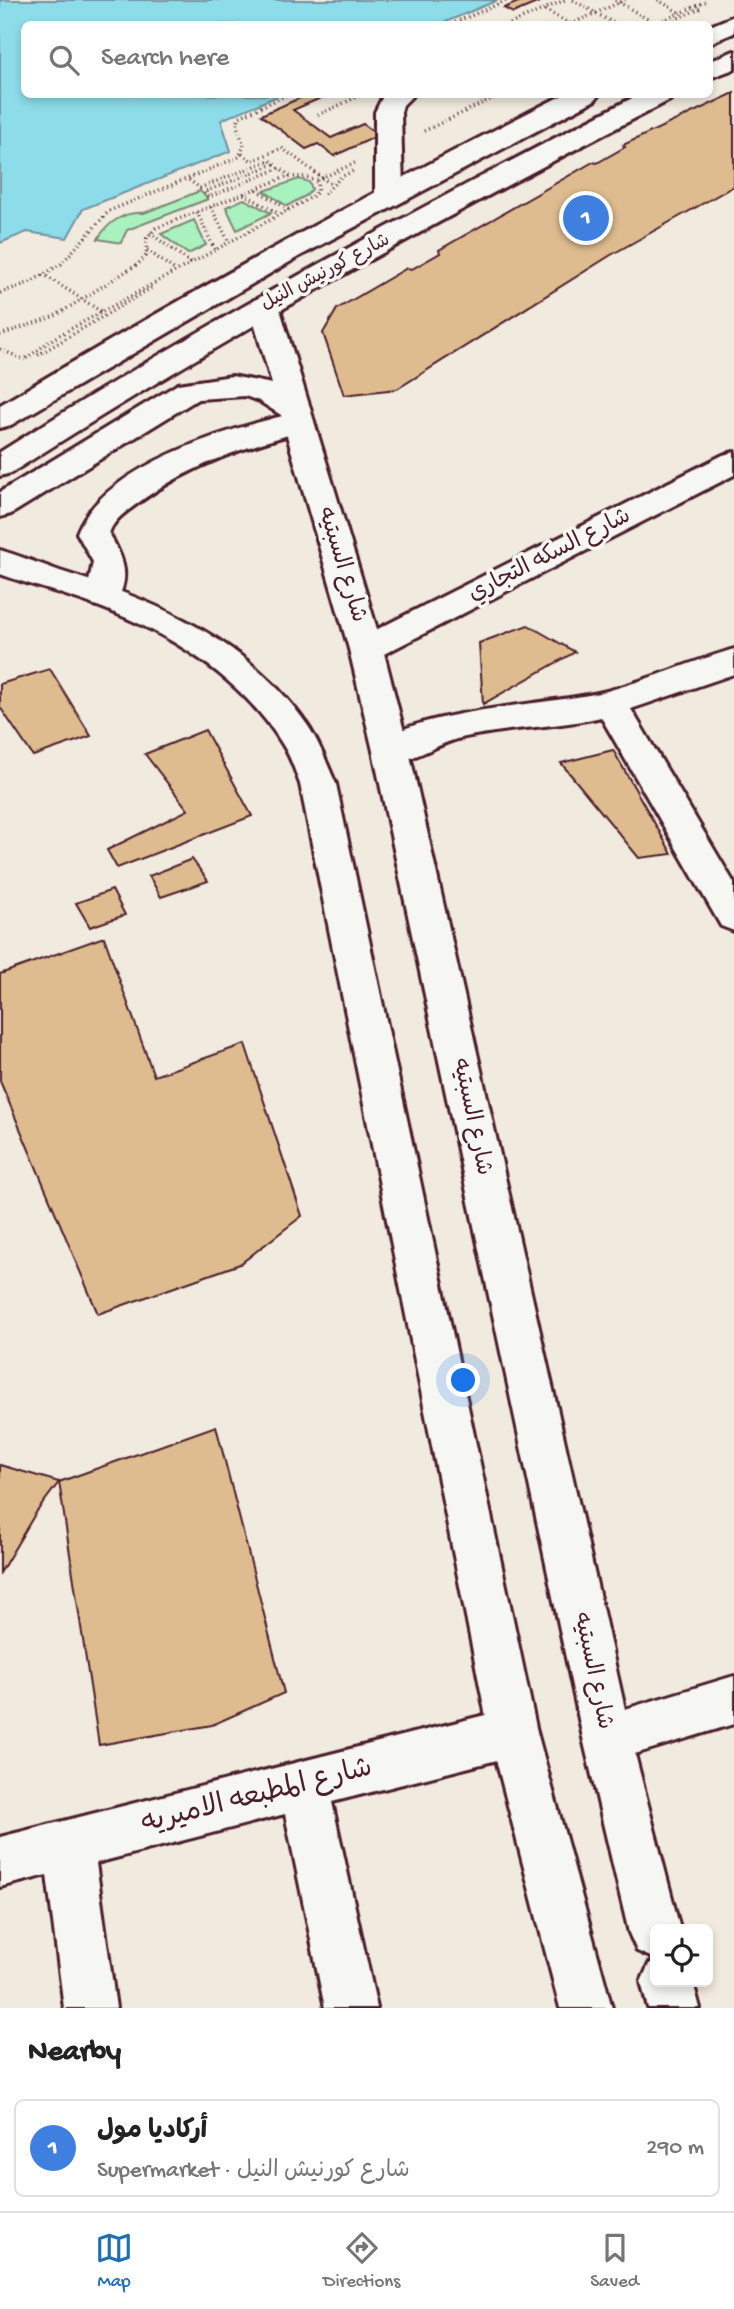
<!DOCTYPE html>
<html lang="en">
<head>
<meta charset="utf-8">
<style>
	:root { --surface:#fff; --page:#f2f2f2; --text:#222; --muted:#767676; --line:#e0e0e0; --accent:#1f6fb2 }
	body { margin:0; font-family:"Gochi Hand","Playpen Sans Arabic",sans-serif; background:var(--page); color:var(--text) }
	.controls { position:absolute; right:21px; bottom:21px; display:grid; overflow:hidden; border-radius:10px; box-shadow:0 4px 10px #0003 }
	.controls button { width:63px; height:63px; display:grid; place-items:center; padding:0; border:0; border-bottom:2px solid var(--line); background:var(--surface); color:var(--text); font:35px sans-serif }
	.you { position:absolute; left:464px; top:1381px; width:24px; height:24px; margin:-18px; border:5px solid #fff; border-radius:50%; background:#1a73e8; box-shadow:0 0 0 10px #1a73e833 }
	.badge { display:grid; place-items:center; width:46px; height:46px; border-radius:50%; background:var(--accent); color:#fff; font-size:23px; font-weight:700 }
	.pin { position:absolute; translate:-50% -50%; border:4px solid #fff; box-shadow:0 2px 7px #0006 }
	.list { margin:0; padding:0; list-style:none }
	h2 { display:flex; justify-content:space-between; align-items:center; height:91px; margin:0; padding:0 28px; font-size:30px }
	h2 small { font-size:23px; font-weight:400; color:var(--muted) }
	.list li { display:grid; grid-template-columns:46px 1fr auto; gap:21px; align-items:center; box-sizing:border-box; height:98px; margin:0 14px 14px; padding:0 14px; border:2px solid var(--line); border-radius:10px }
	.list b { display:block; font-size:26px; white-space:nowrap }
	.list p { margin:0; font-size:23px; white-space:nowrap; color:var(--muted) }
	.list em { font-size:23px; font-style:normal; color:var(--muted) }
	.icon { flex:none; width:38px; height:38px; fill:none; stroke:currentColor; stroke-width:2; stroke-linecap:round; stroke-linejoin:round }
	.map { position:relative; flex:none; width:734px; height:2008px; overflow:hidden }
	.search { position:absolute; background:var(--surface); box-shadow:0 4px 10px #0003; left:21px; right:21px; top:21px; height:77px; display:flex; align-items:center; gap:18px; box-sizing:border-box; padding:0 24px; border-radius:10px; color:var(--muted); font-size:26px }
	.sheet { height:203px; background:var(--surface) }
	nav { display:flex; justify-content:space-around; align-items:center; box-sizing:border-box; height:98px; border-top:2px solid var(--line); background:var(--surface); font-size:19px; color:var(--muted) }
	nav a { display:grid; justify-items:center; gap:4px }
	nav .on { color:var(--accent) }
	.map>svg:first-child { display:block }
</style>
</head>
<body>
<div class="map">
<svg width="734" height="2008" viewBox="0 0 734 2008">
	<rect width="100%" height="100%" fill="#f1eade"/>
	<filter id="ink" filterUnits="userSpaceOnUse"><feTurbulence type="fractalNoise" baseFrequency=".0143" numOctaves="2"/><feDisplacementMap in="SourceGraphic" scale="14" xChannelSelector="R" yChannelSelector="G"/><feConvolveMatrix kernelMatrix="1 2 1 2 8 2 1 2 1" color-interpolation-filters="sRGB"/></filter>
	<g filter="url(#ink)">
		<g fill="#a9f1be" stroke="#7a8874" stroke-width="2">
			<path d="M 299,179 L 309,182 L 312,189 L 307,195 L 287,206 L 264,191 Z"/>
			<path d="M 200,191 L 208,199 L 127,230 L 121,243 L 98,239 C 107,223 124,211 144,213 Z"/>
			<path d="M 244,199 L 271,213 L 237,230 L 226,207 Z"/>
			<path d="M 194,220 L 206,245 L 188,254 L 161,234 Z"/>
		</g>
		<path fill="#8ddcea" stroke="#72909e" stroke-width="2" d="M 0,0 L 498,0 L 441,24 L 24,24 L 24,94 L 280,95 L 221,120 L 231,151 L 83,209 L 67,238 L 27,232 L 0,243 Z"/>
		<g fill="#dfbc90" stroke="#4a1f2b" stroke-width="2">
			<path d="M 523,0 L 544,0 L 513,13 L 504,8 Z"/>
			<path d="M 734,93 L 734,186 L 611,255 L 397,389 L 344,395 L 323,333 L 337,309 L 407,268 L 412,269 L 440,253 L 439,250 L 593,162 L 597,163 L 625,147 L 623,145 Z"/>
			<path d="M 309,94 L 330,94 L 293,110 L 331,138 L 363,124 L 379,135 L 334,156 L 318,144 L 306,149 L 261,115 Z"/>
			<path d="M 528,625 L 575,652 L 483,704 L 479,643 Z"/>
			<path d="M 50,669 L 91,736 L 33,756 L 0,707 L 0,684 Z"/>
			<path d="M 205,730 L 252,816 L 117,868 L 107,850 L 188,810 L 145,754 Z"/>
			<path d="M 613,750 L 672,854 L 639,858 L 561,763 Z"/>
			<path d="M 192,859 L 208,881 L 161,897 L 149,876 Z"/>
			<path d="M 112,890 L 125,915 L 90,927 L 76,903 Z"/>
			<path d="M 104,937 L 154,1076 L 245,1044 L 302,1216 L 240,1264 L 98,1314 L 0,1081 L 0,974 Z"/>
			<path d="M 216,1426 L 284,1693 L 212,1725 L 99,1745 L 59,1482 Z"/>
			<path d="M 0,1465 L 59,1482 L 35,1514 L 0,1573 Z"/>
		</g>
		<g fill="none" stroke-linecap="round" stroke-linejoin="round">
			<g stroke="#4a1f2b" stroke-width="6">
				<g id="minor">
					<path d="M 384,94 L 414,94 L 403,105 L 401,112 L 403,194 L 399,200 L 389,202 L 379,200 L 375,194 L 375,112 Z"/>
					<path d="M 299,412 L 310,415 L 314,422 L 310,429 C 247,446 192,464 138,503 C 126,512 115,518 109,533 C 123,559 132,576 115,604 L 103,607 L 91,604 L 86,596 L 93,562 L 77,533 C 103,465 234,427 299,412 Z"/>
					<path d="M 734,452 L 734,475 L 378,657 L 366,661 L 354,657 L 349,649 L 354,641 L 723,455 Z"/>
					<path d="M 734,649 L 734,674 L 631,709 L 734,883 L 734,931 L 721,926 L 601,717 C 555,728 507,727 461,738 C 434,744 406,768 379,760 L 373,751 C 397,709 558,705 607,691 C 650,679 691,662 734,649 Z"/>
					<path d="M 513,1708 L 530,1715 L 537,1732 L 530,1749 L 513,1756 L 332,1802 L 377,2008 L 325,2008 L 285,1814 L 96,1863 L 116,2008 L 64,2008 L 47,1875 L 0,1887 L 0,1837 Z"/>
				</g>
			</g>
			<g stroke="#4a1f2b" stroke-width="6">
				<g id="major">
					<path d="M 264,297 L 274,300 L 279,306 L 383,649 L 409,751 L 625,1709 L 734,1676 L 734,1724 L 635,1754 L 680,1929 L 655,1929 L 655,1959 L 637,1951 L 629,1933 L 583,1738 L 373,751 L 349,649 L 281,415 L 259,401 L 245,396 L 198,399 L 11,514 L 0,517 L 0,492 L 178,384 L 232,376 L 272,384 L 249,306 L 254,300 Z"/>
					<path d="M 0,550 C 20,556 40,564 60,571 C 157,601 249,640 308,726 C 320,744 327,764 336,784 L 537,1732 L 612,2008 L 560,2008 L 489,1732 L 300,784 C 295,771 291,757 283,745 C 241,676 166,631 92,604 C 62,593 30,585 0,574 Z"/>
					<path d="M 655,1961 L 655,1982 L 693,1982 L 700,2008 L 648,2008 L 641,1982 L 649,1964 Z"/>
				</g>
			</g>
			<g stroke="#4a1f2b" stroke-width="6">
				<g id="highway">
					<path d="M 734,16 L 734,33 L 710,43 L 710,26 Z"/>
					<path d="M 734,51 L 734,69 L 710,78 L 710,61 Z"/>
					<path d="M 565,94 L 599,94 L 595,100 L 300,256 L 11,425 L 0,428 L 0,405 C 185,295 372,191 565,94 Z"/>
					<path d="M 640,94 L 674,94 L 670,100 C 446,216 224,336 11,473 L 0,476 L 0,452 C 207,321 422,206 640,94 Z"/>
				</g>
			</g>
			<g stroke="#4a1f2b" stroke-width="3.5" stroke-dasharray="1 3.5" stroke-linecap="butt">
				<path d="M 573,0 L 615,24"/>
				<path d="M 615,0 L 656,24"/>
				<path d="M 658,0 L 680,13"/>
				<path d="M 545,10 L 570,24"/>
				<path d="M 451,24 L 508,0"/>
				<path d="M 510,24 L 565,0"/>
				<path d="M 571,24 L 625,0"/>
				<path d="M 655,24 L 705,2"/>
				<path d="M 672,24 L 678,18 L 701,8"/>
				<path d="M 318,115 L 359,96"/>
				<path d="M 424,131 L 502,94"/>
				<path d="M 242,154 L 252,161 L 282,148 L 332,185"/>
				<path d="M 189,180 L 200,188 L 270,160 L 274,164 L 204,192 L 209,197 L 280,168 L 290,176"/>
				<path d="M 317,180 L 355,163"/>
				<path d="M 257,190 L 289,210"/>
				<path d="M 244,194 L 279,214"/>
				<path d="M 324,194 L 341,177 L 355,170"/>
				<path d="M 211,207 L 229,242"/>
				<path d="M 197,212 L 215,250"/>
				<path d="M 150,233 L 191,263"/>
				<path d="M 147,250 L 176,271"/>
				<path d="M 43,274 L 102,312"/>
				<path d="M 0,293 L 31,282 L 61,264 L 109,211 L 239,157 L 244,146 L 237,126 L 239,117 L 289,94"/>
				<path d="M 0,335 L 55,316 L 138,264 L 146,256 L 147,238 L 156,228 L 286,177 L 306,177 L 317,182 L 318,191 L 312,197 L 54,338 L 24,360"/>
				<path d="M 0,349 L 25,360"/>
				<path d="M 38,355 L 151,288"/>
			</g>
			<use href="#minor" fill="#f6f6f2" fill-rule="evenodd"/>
			<use href="#major" fill="#f6f6f2" fill-rule="evenodd"/>
			<use href="#highway" fill="#f6f6f2" fill-rule="evenodd"/>
		</g>
	</g>
	<g text-anchor="middle" dominant-baseline="central" stroke-width="7" stroke-linejoin="round" paint-order="stroke">
		<g font-size="19" fill="#4a1f2b" stroke="#f6f6f2">
			<text transform="translate(326 273) rotate(-28)">شارع كورنيش النيل</text>
		</g>
		<g font-size="23" fill="#4a1f2b" stroke="#f6f6f2">
			<text transform="translate(550 556) rotate(-27)">شارع السكه التجاري</text>
			<text transform="translate(341 565) rotate(73)">شارع السبتيه</text>
			<text transform="translate(471 1117) rotate(78)">شارع السبتيه</text>
			<text transform="translate(592 1671) rotate(78)">شارع السبتيه</text>
		</g>
		<g font-size="28" fill="#4a1f2b" stroke="#f6f6f2">
			<text transform="translate(257 1797) rotate(-14)">شارع المطبعه الاميريه</text>
		</g>
	</g>
</svg>
<div class="controls">
<button><svg class="icon" aria-label="locate" viewBox="0 0 24 24"><circle cx="12" cy="12" r="6"/><path d="M12 2v4M12 18v4M2 12h4M18 12h4"/></svg></button>
</div>
<div class="you"></div>
<div class="pin badge" style="left:586px;top:218px;background:#3f7fe0">1</div>
<div class="search"><svg class="icon" aria-label="search" viewBox="0 0 24 24"><circle cx="10" cy="10" r="6"/><path d="M15 15l6 6"/></svg>Search here</div>
</div>
<section class="sheet">
<h2>Nearby<small></small></h2>
<ul class="list">
<li><span class="badge" style="background:#3f7fe0">1</span><div><b>أركاديا مول</b><p>Supermarket · شارع كورنيش النيل</p></div><em>290 m</em></li>
</ul>
</section>
<nav>
<a class="on"><svg class="icon" aria-label="map" viewBox="0 0 24 24"><path d="M3 6l6-2 6 2 6-2v14l-6 2-6-2-6 2zM9 4v14M15 6v14"/></svg>Map</a>
<a><svg class="icon" aria-label="directions" viewBox="0 0 24 24"><path d="M12 3l9 9-9 9-9-9zM9 14v-3h6M13 9l2 2-2 2"/></svg>Directions</a>
<a><svg class="icon" aria-label="saved" viewBox="0 0 24 24"><path d="M7 4h10v16l-5-4-5 4z"/></svg>Saved</a>
</nav>
</body>
</html>
